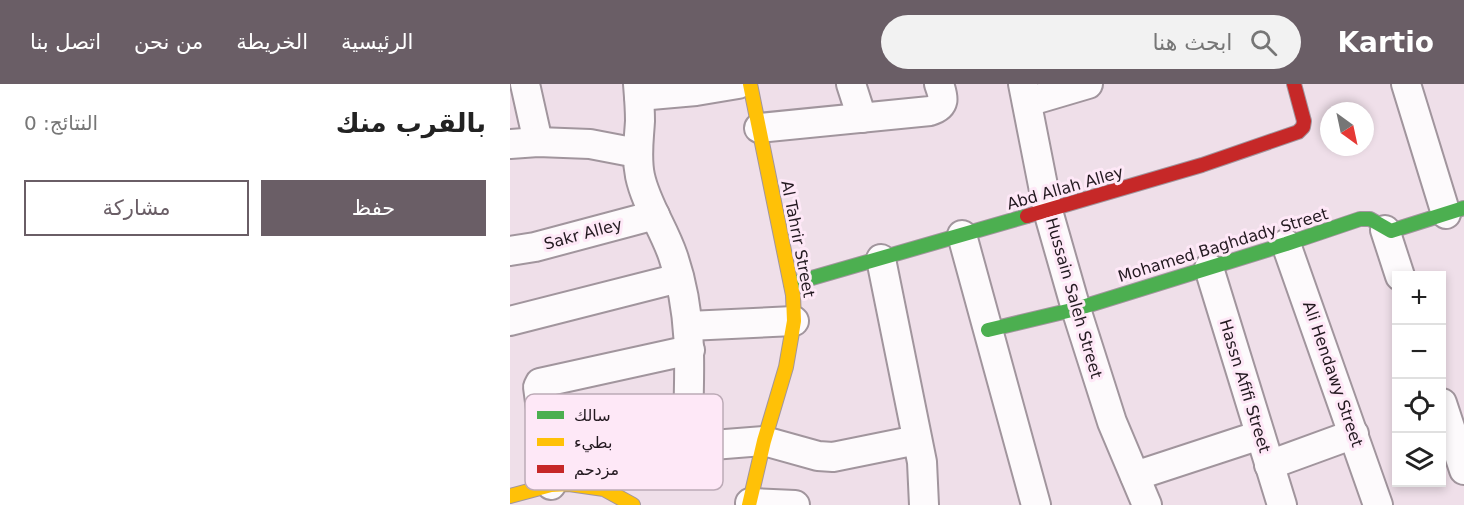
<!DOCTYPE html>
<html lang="ar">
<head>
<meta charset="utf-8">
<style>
	:root { --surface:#fff; --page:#f2f2f2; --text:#222; --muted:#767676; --line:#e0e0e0; --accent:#6a5e66 }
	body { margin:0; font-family:"DejaVu Sans","Noto Naskh Arabic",sans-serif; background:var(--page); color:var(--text); direction:rtl }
	.controls { position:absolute; right:18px; bottom:18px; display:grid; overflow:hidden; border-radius:0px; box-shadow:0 3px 9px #0003 }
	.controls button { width:54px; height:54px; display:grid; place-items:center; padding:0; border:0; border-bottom:2px solid var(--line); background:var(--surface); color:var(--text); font:30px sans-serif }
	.compass { position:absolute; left:810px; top:18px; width:54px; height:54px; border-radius:50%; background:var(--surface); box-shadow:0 3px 9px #0003; rotate:147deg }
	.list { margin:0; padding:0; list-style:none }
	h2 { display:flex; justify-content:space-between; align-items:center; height:78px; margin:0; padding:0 24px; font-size:26px }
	h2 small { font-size:20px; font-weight:400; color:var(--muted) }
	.actions { display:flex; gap:12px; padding:18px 24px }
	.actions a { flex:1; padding:14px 0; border:2px solid var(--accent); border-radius:0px; text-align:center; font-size:21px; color:var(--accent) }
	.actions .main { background:var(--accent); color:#fff }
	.icon { flex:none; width:33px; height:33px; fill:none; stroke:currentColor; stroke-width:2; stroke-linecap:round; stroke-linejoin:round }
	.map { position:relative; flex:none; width:954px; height:421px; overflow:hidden; direction:ltr }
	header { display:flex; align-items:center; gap:36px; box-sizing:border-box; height:84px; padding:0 30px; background:var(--accent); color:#fff }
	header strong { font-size:28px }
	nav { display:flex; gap:33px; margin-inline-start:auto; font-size:21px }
	.search { width:420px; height:54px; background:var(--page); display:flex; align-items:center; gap:15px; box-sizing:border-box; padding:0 21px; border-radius:33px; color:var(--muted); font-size:22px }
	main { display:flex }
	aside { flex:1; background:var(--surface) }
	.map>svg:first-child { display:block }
</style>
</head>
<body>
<header>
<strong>Kartio</strong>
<div class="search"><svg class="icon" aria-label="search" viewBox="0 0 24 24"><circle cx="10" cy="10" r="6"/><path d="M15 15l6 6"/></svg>ابحث هنا</div>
<nav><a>الرئيسية</a><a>الخريطة</a><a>من نحن</a><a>اتصل بنا</a></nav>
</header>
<main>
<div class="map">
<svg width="954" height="421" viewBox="0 0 954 421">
	<rect width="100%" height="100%" fill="#efdfe9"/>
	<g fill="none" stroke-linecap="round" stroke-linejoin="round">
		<g stroke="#a1959d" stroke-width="32">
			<g id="street">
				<path d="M 15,0 L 28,58"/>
				<path d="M 128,0 C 129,12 130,24 130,37 C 129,55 126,73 130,92 C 136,120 154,145 163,172 C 185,235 179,298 177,363"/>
				<path d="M 341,0 L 352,34"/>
				<path d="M 513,0 L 538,127 L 566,225 L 602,338 L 637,421"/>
				<path d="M 896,0 L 936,130"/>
				<path d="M 129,12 L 186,7 L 228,0"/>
				<path d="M 517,18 L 578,0"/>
				<path d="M 249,44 L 420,27 C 436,22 434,14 429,0"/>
				<path d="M 0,60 L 28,58 L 80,60 L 127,69"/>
				<path d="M 875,146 L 890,192"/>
				<path d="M 452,151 L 526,421"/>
				<path d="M 776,160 L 868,421"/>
				<path d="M 0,167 L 25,163 L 145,131"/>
				<path d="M 371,175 L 412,378 L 414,421"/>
				<path d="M 699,184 L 772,421"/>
				<path d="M 0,237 L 169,194"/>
				<path d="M 178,242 L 284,237"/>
				<path d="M 932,319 L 954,386"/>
				<path d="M 759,381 L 844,350"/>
				<path d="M 40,392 L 50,387 L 73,380 L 177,363 L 254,357 L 308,372 L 323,373 L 407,356"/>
				<path d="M 625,392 L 750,351"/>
				<path d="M 41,401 L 28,303 L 30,299 L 180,266"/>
				<path d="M 240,419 L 285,421"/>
			</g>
		</g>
		<g stroke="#a1959d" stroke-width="16">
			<g id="fast">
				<path d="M 281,200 L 517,132"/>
				<path d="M 478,246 L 566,225 L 776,160 L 850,135 L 860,135 L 881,147 L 954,124"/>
			</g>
		</g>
		<g stroke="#a1959d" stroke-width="16">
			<g id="slow">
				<path d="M 0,412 L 41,401 L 59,400 L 94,405 L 123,421"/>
				<path d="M 239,421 L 254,357 L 276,283 L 284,237 L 283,211 L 240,0"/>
			</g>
		</g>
		<g stroke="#a1959d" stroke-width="16">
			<path id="jam" d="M 517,132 L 692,81 L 788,48 L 793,43 L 794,37 L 784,0"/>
		</g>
		<use href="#street" stroke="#fdfafc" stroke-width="28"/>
		<use href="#fast" stroke="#4caf50" stroke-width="14"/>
		<use href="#slow" stroke="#ffc107" stroke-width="14"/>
		<use href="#jam" stroke="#c62828" stroke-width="14"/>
	</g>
	<g text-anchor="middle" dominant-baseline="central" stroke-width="6" stroke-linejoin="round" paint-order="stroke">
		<g font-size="16" fill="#231920" stroke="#fee8f7">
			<text transform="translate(555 104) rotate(-16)">Abd Allah Alley</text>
			<text transform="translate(73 150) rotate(-15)">Sakr Alley</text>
			<text transform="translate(288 155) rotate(79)">Al Tahrir Street</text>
			<text transform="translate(713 161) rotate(-17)">Mohamed Baghdady Street</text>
			<text transform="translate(564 214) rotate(74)">Hussain Saleh Street</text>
			<text transform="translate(823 290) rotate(71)">Ali Hendawy Street</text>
			<text transform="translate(735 302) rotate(73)">Hassn Afifi Street</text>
		</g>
	</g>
	<rect x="15" y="310" width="198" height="96" rx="9" fill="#fee8f7" stroke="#bcaab6" stroke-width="1.5"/>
	<rect x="27" y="327" width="27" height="8" fill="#4caf50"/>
	<rect x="27" y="354" width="27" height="8" fill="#ffc107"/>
	<rect x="27" y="381" width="27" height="8" fill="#c62828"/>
	<g font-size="16" fill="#231920">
		<text x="64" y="337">سالك</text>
		<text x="64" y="364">بطيء</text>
		<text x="64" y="391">مزدحم</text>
	</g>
</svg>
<div class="controls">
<button>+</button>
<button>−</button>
<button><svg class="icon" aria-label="locate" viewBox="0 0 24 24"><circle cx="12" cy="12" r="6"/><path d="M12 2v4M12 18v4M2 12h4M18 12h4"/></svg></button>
<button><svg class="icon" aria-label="layers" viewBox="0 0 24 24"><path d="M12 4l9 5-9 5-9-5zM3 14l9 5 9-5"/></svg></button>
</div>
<svg class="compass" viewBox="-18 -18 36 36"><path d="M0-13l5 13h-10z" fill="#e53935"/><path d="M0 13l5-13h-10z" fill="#767676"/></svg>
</div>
<aside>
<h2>بالقرب منك<small>النتائج: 0</small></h2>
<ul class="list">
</ul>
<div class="actions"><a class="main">حفظ</a><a>مشاركة</a></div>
</aside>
</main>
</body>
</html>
